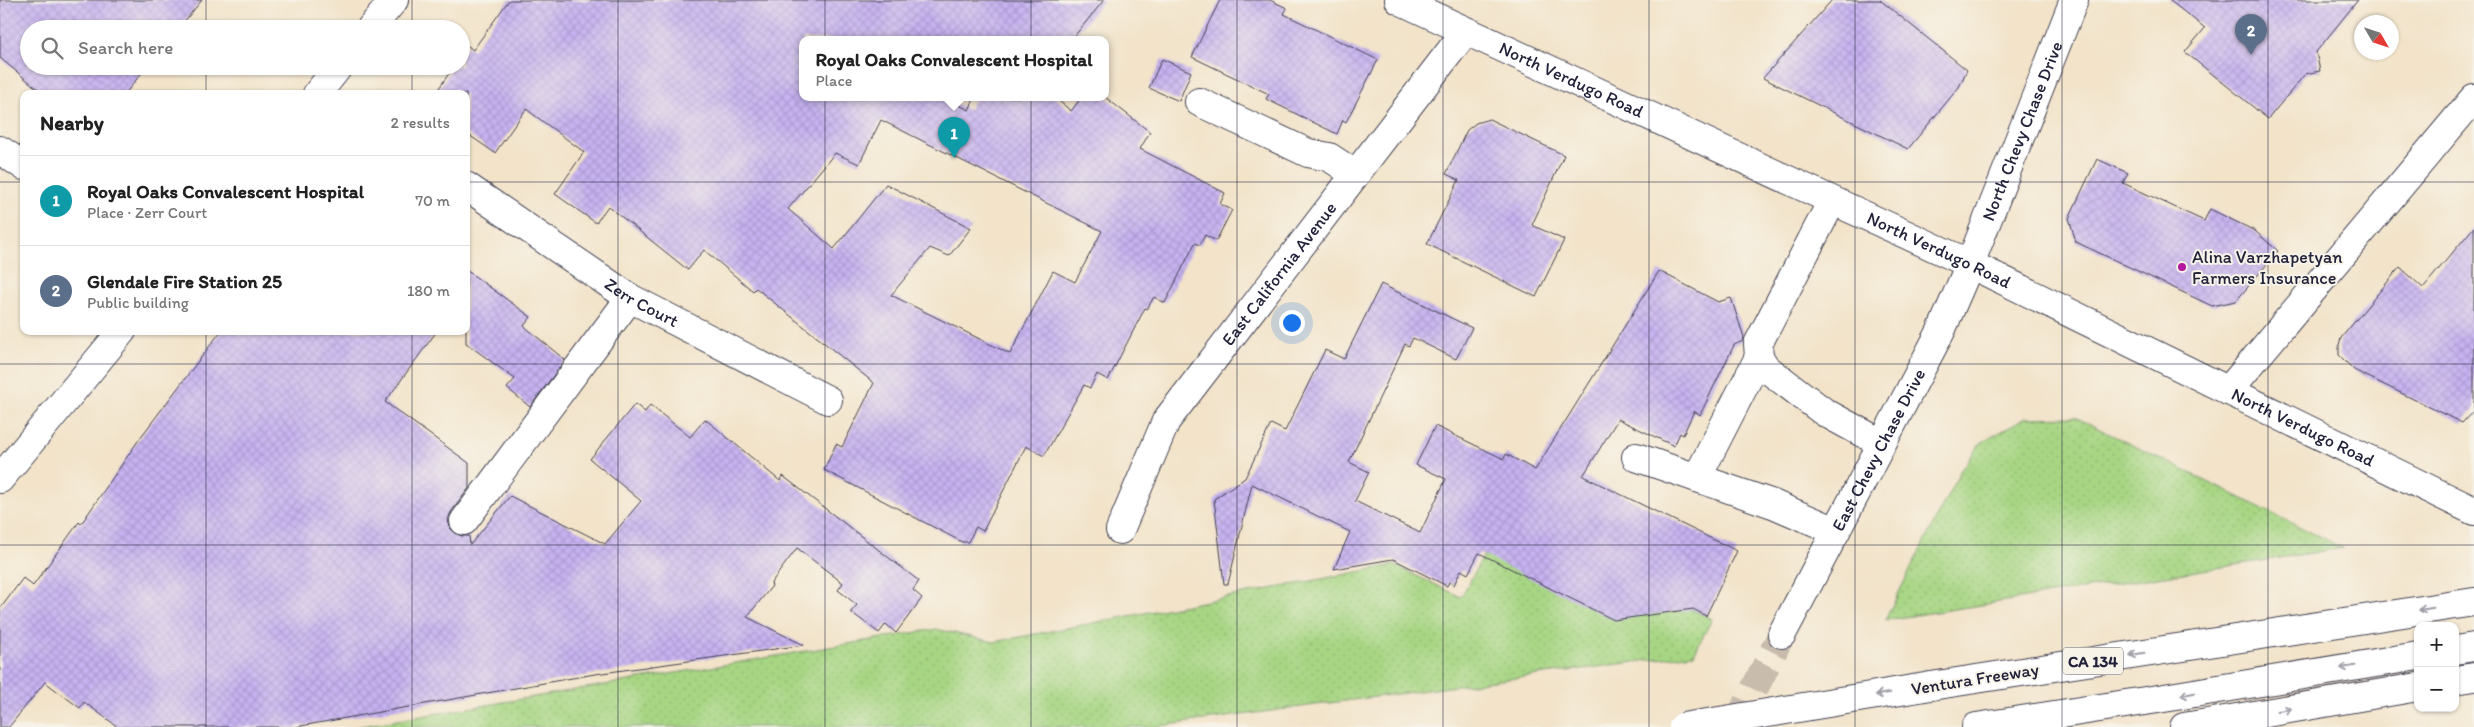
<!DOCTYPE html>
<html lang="en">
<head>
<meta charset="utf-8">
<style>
	:root { --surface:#fff; --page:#f2f2f2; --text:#222; --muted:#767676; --line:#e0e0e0; --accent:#0f766e }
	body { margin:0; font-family:Itim,sans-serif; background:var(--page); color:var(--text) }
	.controls { position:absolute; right:15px; bottom:15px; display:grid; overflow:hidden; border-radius:10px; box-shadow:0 1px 4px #0004 }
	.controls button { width:45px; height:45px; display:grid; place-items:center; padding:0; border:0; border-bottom:1px solid var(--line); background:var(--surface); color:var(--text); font:25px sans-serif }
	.compass { position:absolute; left:2354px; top:15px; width:45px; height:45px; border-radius:50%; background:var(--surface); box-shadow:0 1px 4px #0004; rotate:129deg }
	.you { position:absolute; left:1291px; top:322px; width:18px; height:18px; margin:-12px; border:4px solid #fff; border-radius:50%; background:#1a73e8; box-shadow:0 0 0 8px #1a73e833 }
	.badge { display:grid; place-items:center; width:32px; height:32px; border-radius:50%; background:var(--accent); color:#fff; font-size:16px; font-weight:700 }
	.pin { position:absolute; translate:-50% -41px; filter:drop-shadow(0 1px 2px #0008) }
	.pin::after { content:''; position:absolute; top:26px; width:18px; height:15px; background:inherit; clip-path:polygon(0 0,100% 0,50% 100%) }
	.popup { position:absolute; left:799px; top:36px; width:310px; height:65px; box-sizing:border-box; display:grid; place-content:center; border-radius:10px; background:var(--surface); filter:drop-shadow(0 1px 4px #0005); font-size:16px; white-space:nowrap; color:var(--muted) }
	.popup b { font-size:19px; color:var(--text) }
	.popup::after { content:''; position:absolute; left:50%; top:100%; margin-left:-10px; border:10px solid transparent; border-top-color:var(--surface) }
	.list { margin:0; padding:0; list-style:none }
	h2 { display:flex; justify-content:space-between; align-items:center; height:65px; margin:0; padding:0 20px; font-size:21px }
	h2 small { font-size:16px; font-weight:400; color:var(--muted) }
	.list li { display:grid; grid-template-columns:32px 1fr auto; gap:15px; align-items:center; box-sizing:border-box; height:90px; padding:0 20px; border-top:1px solid var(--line) }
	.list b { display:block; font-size:19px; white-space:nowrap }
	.list p { margin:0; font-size:16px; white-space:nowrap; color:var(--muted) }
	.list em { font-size:16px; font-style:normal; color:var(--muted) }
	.icon { flex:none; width:28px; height:28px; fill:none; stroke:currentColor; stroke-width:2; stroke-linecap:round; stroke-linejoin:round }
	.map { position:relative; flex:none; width:2474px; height:727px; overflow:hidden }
	.search { position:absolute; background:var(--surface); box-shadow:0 1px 4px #0004; left:20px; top:20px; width:450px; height:55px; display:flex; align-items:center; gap:12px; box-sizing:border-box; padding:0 18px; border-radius:28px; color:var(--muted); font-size:19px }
	.panel { position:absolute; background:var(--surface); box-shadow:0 1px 4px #0004; left:20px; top:90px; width:450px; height:245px; border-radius:10px }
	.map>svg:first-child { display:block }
</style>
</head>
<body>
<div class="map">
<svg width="2474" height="727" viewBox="0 0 2474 727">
	<defs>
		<pattern id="grass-dots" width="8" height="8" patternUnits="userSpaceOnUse" patternTransform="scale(1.25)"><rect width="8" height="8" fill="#a7d683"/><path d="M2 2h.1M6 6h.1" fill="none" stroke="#8fb772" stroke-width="1.8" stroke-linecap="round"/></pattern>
		<pattern id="building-cross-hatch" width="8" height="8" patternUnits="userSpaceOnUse" patternTransform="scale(1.25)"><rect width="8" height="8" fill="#c6b2f0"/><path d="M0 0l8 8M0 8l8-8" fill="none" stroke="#aa99cf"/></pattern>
	</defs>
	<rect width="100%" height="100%" fill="#f7f3e8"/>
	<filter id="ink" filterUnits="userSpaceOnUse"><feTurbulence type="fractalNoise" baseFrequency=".02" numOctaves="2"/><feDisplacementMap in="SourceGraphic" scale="10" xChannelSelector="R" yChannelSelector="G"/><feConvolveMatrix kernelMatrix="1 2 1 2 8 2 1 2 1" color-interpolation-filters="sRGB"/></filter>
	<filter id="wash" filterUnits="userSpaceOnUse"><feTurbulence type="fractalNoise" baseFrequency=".0096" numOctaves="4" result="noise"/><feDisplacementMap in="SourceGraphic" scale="20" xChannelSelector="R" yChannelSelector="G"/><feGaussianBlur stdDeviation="1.12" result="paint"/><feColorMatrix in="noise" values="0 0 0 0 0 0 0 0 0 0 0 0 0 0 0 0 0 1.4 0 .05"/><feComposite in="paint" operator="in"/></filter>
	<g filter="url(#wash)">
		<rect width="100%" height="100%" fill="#f2e3c9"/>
		<g fill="url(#grass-dots)" stroke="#647c5f">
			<path d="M 2075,417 L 2343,548 L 1885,620 L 1960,471 L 1981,443 L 2025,418 Z"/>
			<path d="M 1484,555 L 1691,609 L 1712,619 L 1694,654 L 1152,727 L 356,727 L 936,629 L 994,642 L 1394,565 L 1461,597 Z"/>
		</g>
		<g id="blocks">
			<g fill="url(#building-cross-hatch)" fill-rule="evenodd">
				<path d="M 0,0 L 202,0 L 178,29 L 29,29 L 29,66 L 147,66 L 125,94 L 44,94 L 0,58 Z"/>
				<path d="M 509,0 L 1104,0 L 1072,39 L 803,39 L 803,97 L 942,97 L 969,110 L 975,97 L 1054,97 L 1071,111 L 1082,97 L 1105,97 L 1150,132 L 1140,149 L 1225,193 L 1220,204 L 1232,210 L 1216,241 L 1205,235 L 1200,245 L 1195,243 L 1165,303 L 1154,297 L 1147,309 L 1145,308 L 1108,380 L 1097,374 L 1090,388 L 1084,385 L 1044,456 L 1026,446 L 983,531 L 976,527 L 968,542 L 962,542 L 824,470 L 836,444 L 842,447 L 874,383 L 756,288 L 753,291 L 704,250 L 688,270 L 608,206 L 596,223 L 555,194 L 584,152 L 526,109 L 495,153 L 466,133 L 466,94 L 435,94 L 454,66 L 461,66 L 461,56 L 468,46 L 473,50 ZM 881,120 L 1102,231 L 1075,282 L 1053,271 L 1010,354 L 891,295 L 930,248 L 949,256 L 971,228 L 886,184 L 834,249 L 788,209 L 835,153 L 859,164 Z"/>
				<path d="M 1220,0 L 1270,0 L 1287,8 L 1284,14 L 1378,60 L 1346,122 L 1343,120 L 1337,134 L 1266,99 L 1269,94 L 1192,57 Z"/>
				<path d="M 1832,0 L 1880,0 L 1967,70 L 1959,87 L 1908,149 L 1763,78 Z"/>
				<path d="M 2169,0 L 2358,0 L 2316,52 L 2320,71 L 2305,74 L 2268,119 L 2185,52 L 2205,28 Z"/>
				<path d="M 1162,59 L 1191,72 L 1179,101 L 1149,88 Z"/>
				<path d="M 1489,119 L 1564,155 L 1532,225 L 1564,240 L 1536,297 L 1427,244 L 1459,180 L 1446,174 L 1467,130 L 1476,123 Z"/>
				<path d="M 2097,159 L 2128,173 L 2123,183 L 2204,221 L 2210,209 L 2255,231 L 2278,251 L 2236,301 L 2212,306 L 2076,242 L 2069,218 Z"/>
				<path d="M 2474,227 L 2474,410 L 2462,423 L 2354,370 L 2339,355 L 2339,345 L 2341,338 L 2400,267 L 2423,288 Z"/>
				<path d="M 466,270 L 531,317 L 524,326 L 565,360 L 530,407 L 507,388 L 515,379 L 466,343 Z"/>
				<path d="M 1659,271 L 1718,302 L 1731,298 L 1744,337 L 1743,341 L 1734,345 L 1700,415 L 1694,411 L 1683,435 L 1680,433 L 1674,446 L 1618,419 L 1583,476 L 1737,551 L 1706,616 L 1693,609 L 1614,620 L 1479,553 L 1468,574 L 1461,570 L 1454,585 L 1449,582 L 1447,586 L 1393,559 L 1334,569 L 1350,532 L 1252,484 L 1228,584 L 1224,584 L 1214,499 L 1245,478 L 1271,424 L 1285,431 L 1325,350 L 1344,359 L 1381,284 L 1472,328 L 1456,359 L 1413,338 L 1409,346 L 1405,344 L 1349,462 L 1369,472 L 1355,501 L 1420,533 L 1446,479 L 1416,465 L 1435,426 L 1504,459 L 1506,454 L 1535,470 Z"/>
				<path d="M 221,331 L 437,331 L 385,402 L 469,463 L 469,488 L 451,512 L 448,520 L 450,528 L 454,533 L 462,536 L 469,536 L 470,545 L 510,496 L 605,544 L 641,501 L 590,459 L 635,404 L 645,412 L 650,405 L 690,437 L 705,419 L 780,481 L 783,476 L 919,581 L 913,590 L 922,598 L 896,633 L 886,624 L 879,633 L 851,612 L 857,605 L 838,590 L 843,583 L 797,548 L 771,583 L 772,586 L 747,617 L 804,645 L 595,674 L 295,727 L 118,727 L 84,702 L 80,708 L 45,682 L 9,727 L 0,727 L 0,609 L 23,578 L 33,586 L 79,522 L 81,524 L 140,438 Z"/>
			</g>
		</g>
	</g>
	<g filter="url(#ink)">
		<use href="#blocks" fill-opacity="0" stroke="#413f50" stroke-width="1"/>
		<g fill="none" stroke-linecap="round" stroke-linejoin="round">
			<path stroke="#c8bcad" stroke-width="28" stroke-dasharray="28 14" stroke-linecap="butt" d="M 1735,727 L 1782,634"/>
			<g stroke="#413f50" stroke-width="30">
				<g id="minor">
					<path d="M 370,29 L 394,0"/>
					<path d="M 317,94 L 339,66"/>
					<path d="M 1199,102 L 1308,153 L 1329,157 L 1355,174"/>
					<path d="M 0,150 L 24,166"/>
					<path id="s1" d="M 466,186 L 630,298 L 828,400"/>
					<path d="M 1832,201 L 1758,344 L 1759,357 L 1766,368 L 1824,412 L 1881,443"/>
					<path d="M 2228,391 L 2474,98"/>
					<path d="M 1636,457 L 1773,504 L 1836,531"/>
					<path d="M 1697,478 L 1759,357"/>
					<path d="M 0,479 L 122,331"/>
					<path d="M 464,521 L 630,298"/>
					<path id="s2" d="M 1120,530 L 1166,421 L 1465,32"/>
				</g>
			</g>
			<g stroke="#413f50" stroke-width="30">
				<g id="major">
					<path id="s3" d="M 1399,0 L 1970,264 L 2474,511"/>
					<path id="s4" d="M 1782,634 L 1941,331 L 1970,264 L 2074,0"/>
				</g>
			</g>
			<g stroke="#413f50" stroke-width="30">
				<g id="highway">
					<path d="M 2455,650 L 2474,647"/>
					<path d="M 2455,680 L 2474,677"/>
					<path d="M 1931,686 L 2474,602"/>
					<path d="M 1976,727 L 2158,699 L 2418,656"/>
					<path d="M 2184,727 L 2418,687"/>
				</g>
			</g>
			<use href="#minor" stroke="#fff" stroke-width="28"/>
			<use href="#major" stroke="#fff" stroke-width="28"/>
			<use href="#highway" stroke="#fff" stroke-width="28"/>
			<g stroke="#413f50" stroke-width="30" stroke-linecap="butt">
				<path id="highway-bridge" d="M 1683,727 L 1931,686"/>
			</g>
			<use href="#highway-bridge" stroke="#fff" stroke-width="28"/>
		</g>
		<defs><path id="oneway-shaft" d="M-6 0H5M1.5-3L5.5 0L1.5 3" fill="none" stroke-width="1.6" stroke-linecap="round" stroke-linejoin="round" transform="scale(1.25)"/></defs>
		<g stroke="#9c9ca7">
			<use href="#oneway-shaft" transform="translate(2426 609) rotate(171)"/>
			<use href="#oneway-shaft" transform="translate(2137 654) rotate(171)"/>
			<use href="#oneway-shaft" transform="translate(2348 667) rotate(170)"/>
			<use href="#oneway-shaft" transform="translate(1883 694) rotate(171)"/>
			<use href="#oneway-shaft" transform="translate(2188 694) rotate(170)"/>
			<use href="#oneway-shaft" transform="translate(2284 710) rotate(-10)"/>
		</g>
	</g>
	<path fill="none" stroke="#22223b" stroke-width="1" stroke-opacity="0.55" d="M 206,0 L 206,29M 412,0 L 412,29M 618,0 L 618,727M 825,0 L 825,727M 1031,0 L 1031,727M 1237,0 L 1237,727M 1443,0 L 1443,727M 1649,0 L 1649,727M 1855,0 L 1855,727M 2062,0 L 2062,727M 2268,0 L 2268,727M 206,66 L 206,94M 412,66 L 412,94M 0,182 L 24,182M 466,182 L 2474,182M 206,331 L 206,727M 412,331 L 412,727M 0,364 L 2474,364M 0,545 L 2474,545"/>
	<circle fill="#b5179e" stroke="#f7f3e8" stroke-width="2" cx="2182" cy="267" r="5"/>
	<g text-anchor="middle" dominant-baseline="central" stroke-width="4" stroke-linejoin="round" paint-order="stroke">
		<rect fill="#f7f3e8" stroke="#62616f" stroke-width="1" x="2063" y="647.5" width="60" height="27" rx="4"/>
		<g font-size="16" font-weight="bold" fill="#22223b">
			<text x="2093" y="661">CA 134</text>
		</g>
		<g font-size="18" fill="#22223b" stroke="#f7f3e8">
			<text stroke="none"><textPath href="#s3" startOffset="190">North Verdugo Road</textPath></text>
			<text stroke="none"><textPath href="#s4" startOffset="558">North Chevy Chase Drive</textPath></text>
			<text stroke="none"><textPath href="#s3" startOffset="595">North Verdugo Road</textPath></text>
			<text stroke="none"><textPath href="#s2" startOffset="304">East California Avenue</textPath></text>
			<text stroke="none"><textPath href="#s1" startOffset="211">Zerr Court</textPath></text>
			<text stroke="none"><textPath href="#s3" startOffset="1000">North Verdugo Road</textPath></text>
			<text stroke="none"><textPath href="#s4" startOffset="208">East Chevy Chase Drive</textPath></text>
			<text transform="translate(1975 679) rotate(-9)">Ventura Freeway</text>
		</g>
		<g font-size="18" fill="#22223b" stroke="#f7f3e8" text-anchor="start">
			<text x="2192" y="257">Alina Varzhapetyan<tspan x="2192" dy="21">Farmers Insurance</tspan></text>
		</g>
	</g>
</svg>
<div class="controls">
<button>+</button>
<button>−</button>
</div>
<svg class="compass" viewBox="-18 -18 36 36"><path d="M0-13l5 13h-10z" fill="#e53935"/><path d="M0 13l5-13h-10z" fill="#767676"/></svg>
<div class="you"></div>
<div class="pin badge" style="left:954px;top:158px;background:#0f9aa8">1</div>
<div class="popup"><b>Royal Oaks Convalescent Hospital</b>Place</div>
<div class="pin badge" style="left:2251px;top:55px;background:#5c6f8a">2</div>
<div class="search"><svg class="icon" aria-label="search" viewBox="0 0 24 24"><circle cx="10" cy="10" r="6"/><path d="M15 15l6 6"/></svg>Search here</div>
<section class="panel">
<h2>Nearby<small>2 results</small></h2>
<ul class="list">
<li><span class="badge" style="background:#0f9aa8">1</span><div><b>Royal Oaks Convalescent Hospital</b><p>Place · Zerr Court</p></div><em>70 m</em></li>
<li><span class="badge" style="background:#5c6f8a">2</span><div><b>Glendale Fire Station 25</b><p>Public building</p></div><em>180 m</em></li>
</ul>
</section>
</div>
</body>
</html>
